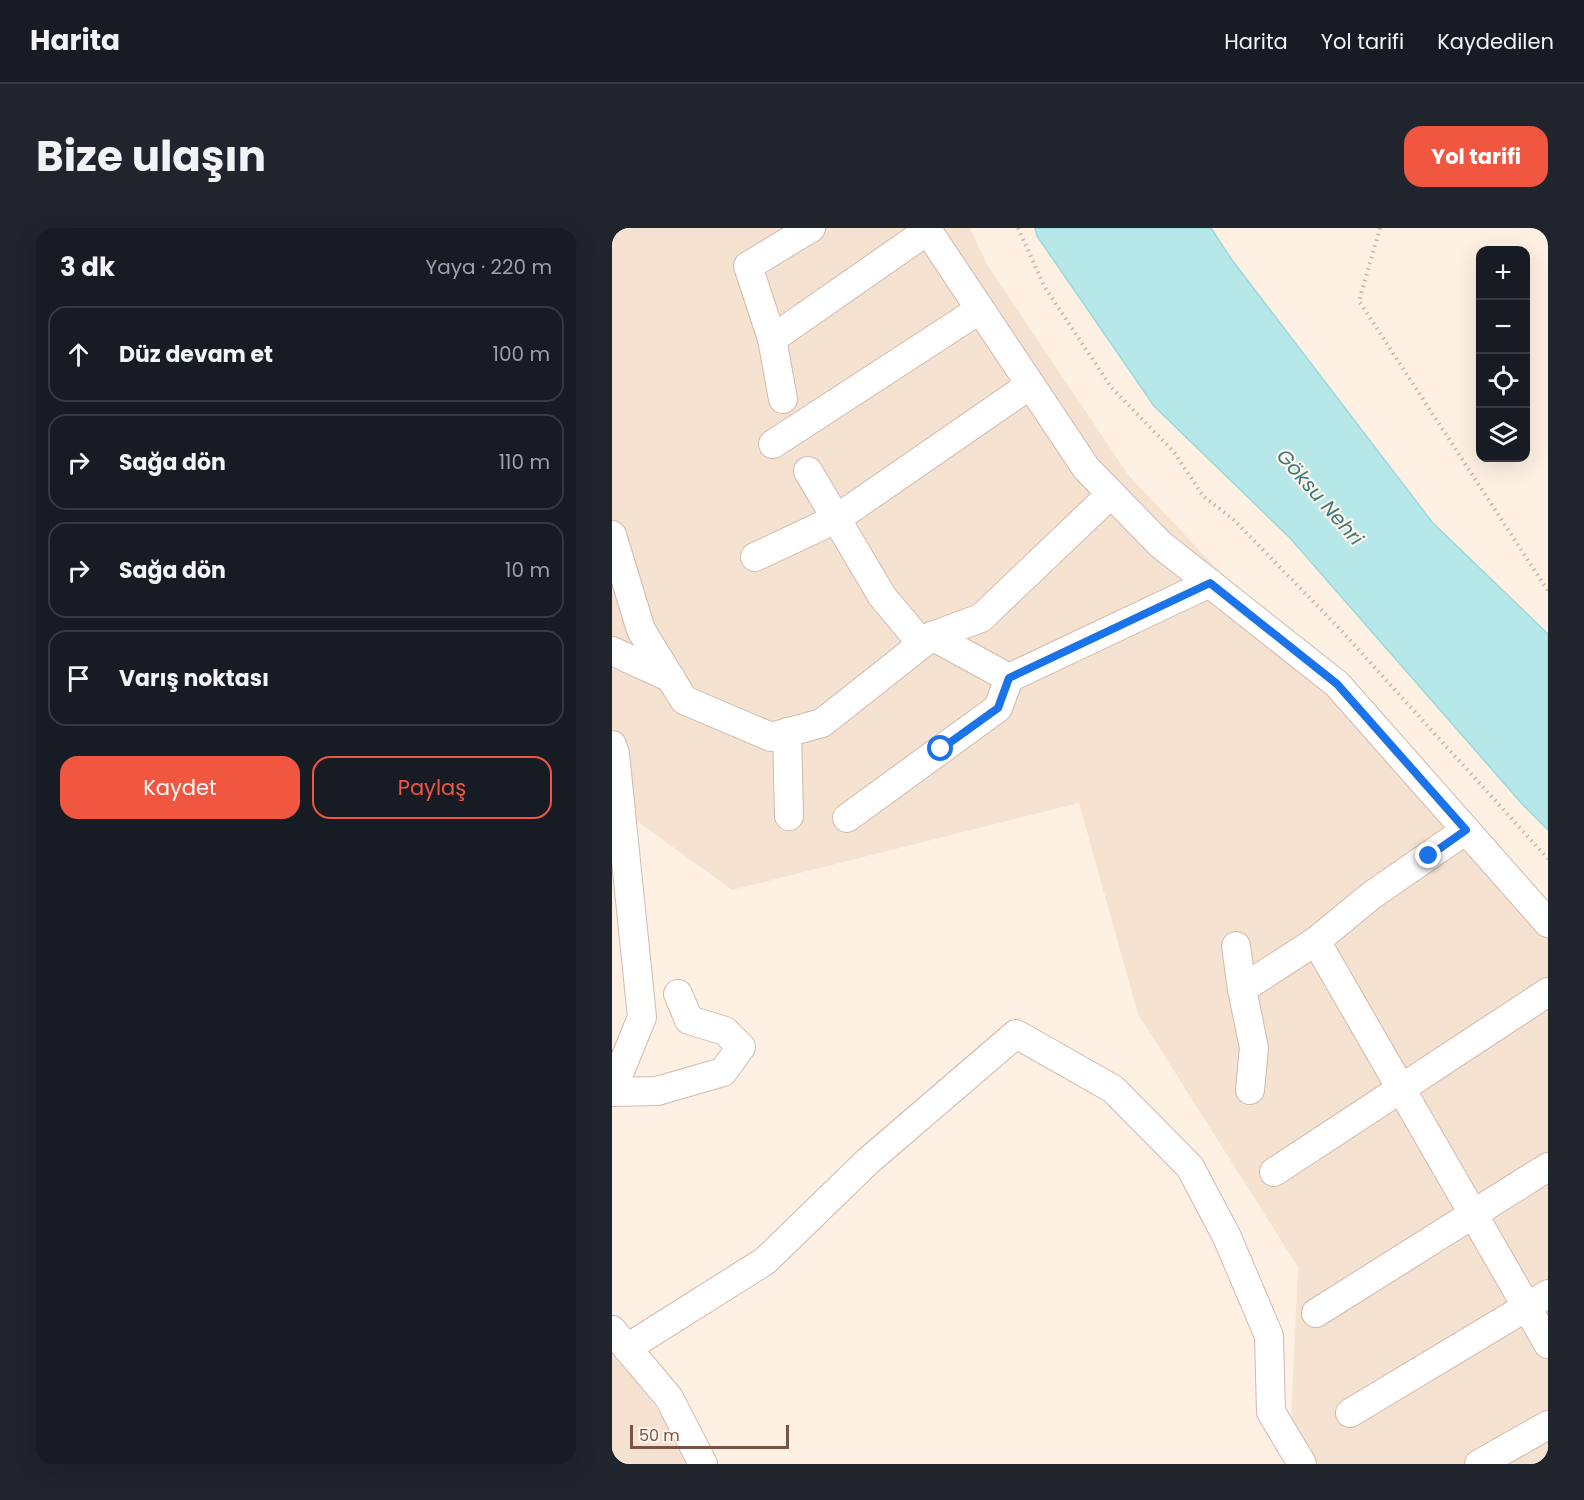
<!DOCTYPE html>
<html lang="tr">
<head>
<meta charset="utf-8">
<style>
	:root { --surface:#171b24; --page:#20242c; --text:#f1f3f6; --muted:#9ea1a6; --line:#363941; --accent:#f05640 }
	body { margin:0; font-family:Poppins,sans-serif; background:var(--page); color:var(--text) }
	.controls { position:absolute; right:18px; top:18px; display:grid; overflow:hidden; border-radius:12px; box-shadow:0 6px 24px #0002 }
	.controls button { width:54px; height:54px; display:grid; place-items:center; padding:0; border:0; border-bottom:2px solid var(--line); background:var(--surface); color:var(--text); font:30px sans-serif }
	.scale { position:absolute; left:18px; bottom:15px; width:159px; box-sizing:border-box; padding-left:6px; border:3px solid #785447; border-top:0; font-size:16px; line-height:21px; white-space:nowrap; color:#785447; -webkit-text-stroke:4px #fff5eb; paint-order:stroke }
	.stop { position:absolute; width:18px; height:18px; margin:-14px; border:4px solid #1a73e8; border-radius:50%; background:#fff }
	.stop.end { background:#1a73e8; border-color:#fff; box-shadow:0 2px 6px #0008 }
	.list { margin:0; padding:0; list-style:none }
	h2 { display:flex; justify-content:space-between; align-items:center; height:78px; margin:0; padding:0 24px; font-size:26px }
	h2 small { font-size:20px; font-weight:400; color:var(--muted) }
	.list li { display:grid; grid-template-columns:39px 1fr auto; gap:18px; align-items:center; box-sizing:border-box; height:96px; margin:0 12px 12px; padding:0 12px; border:2px solid var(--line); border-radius:18px }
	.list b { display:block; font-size:22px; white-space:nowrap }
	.list em { font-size:20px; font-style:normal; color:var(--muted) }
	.actions { display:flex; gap:12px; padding:18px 24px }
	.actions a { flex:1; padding:14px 0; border:2px solid var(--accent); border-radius:18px; text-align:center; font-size:21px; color:var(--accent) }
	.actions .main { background:var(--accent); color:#fff }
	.icon { flex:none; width:33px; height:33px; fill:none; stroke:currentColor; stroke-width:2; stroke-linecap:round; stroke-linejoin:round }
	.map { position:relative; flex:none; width:936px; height:1236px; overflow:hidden; border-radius:18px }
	header { display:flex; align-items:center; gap:36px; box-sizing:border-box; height:84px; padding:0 30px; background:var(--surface); border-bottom:2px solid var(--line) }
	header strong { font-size:28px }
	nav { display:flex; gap:33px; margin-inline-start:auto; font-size:21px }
	.intro { display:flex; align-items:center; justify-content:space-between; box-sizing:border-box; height:144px; padding:0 36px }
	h1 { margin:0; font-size:42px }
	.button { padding:15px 27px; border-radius:18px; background:var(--accent); color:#fff; font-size:21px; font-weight:700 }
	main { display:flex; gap:36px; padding:0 36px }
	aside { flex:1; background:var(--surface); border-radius:18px; box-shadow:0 6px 24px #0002 }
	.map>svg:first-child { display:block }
</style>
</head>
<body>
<header>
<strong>Harita</strong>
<nav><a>Harita</a><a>Yol tarifi</a><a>Kaydedilen</a></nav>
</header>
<div class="intro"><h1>Bize ulaşın</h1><a class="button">Yol tarifi</a></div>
<main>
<aside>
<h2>3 dk<small>Yaya · 220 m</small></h2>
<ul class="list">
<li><svg class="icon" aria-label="ahead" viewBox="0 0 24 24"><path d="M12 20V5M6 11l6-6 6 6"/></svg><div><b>Düz devam et</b></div><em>100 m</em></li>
<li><svg class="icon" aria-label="right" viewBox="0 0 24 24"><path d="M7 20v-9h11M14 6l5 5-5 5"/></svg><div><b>Sağa dön</b></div><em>110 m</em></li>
<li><svg class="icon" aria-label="right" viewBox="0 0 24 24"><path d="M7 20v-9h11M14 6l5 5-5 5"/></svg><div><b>Sağa dön</b></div><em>10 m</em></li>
<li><svg class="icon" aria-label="arrive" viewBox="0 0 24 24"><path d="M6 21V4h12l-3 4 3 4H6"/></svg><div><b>Varış noktası</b></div></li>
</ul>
<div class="actions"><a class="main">Kaydet</a><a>Paylaş</a></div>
</aside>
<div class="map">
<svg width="936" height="1236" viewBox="0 0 936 1236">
	<rect width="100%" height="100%" fill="#fef1e4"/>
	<g fill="#f6e2d1">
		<path d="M 0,0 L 358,0 L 375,36 L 517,248 L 854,602 L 936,677 L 936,1236 L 677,1236 L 686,1039 L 526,786 L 467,575 L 120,662 L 0,575 Z"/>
		<path d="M 0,1122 L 87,1236 L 0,1236 Z"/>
	</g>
	<path fill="#b6e7e9" stroke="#9cd8db" stroke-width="1.5" d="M 423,0 L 599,0 L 620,32 L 820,294 L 936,406 L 936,602 L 911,577 L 678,310 L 542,178 L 425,8 Z"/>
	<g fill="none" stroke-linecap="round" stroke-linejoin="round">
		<g stroke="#d2b9ab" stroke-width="30">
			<g id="minor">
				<path d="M 314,0 L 474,240 L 548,316 L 725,456 L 936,695"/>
				<path d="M 160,111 L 315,3"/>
				<path d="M 171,171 L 160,111 L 136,38 L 199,0"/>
				<path d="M 161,216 L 367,82"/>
				<path d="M 196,243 L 270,368 L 310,416"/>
				<path d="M 0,307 L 29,402 L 72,472 L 159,509 L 210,495 L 320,408 L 369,390 L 499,266"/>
				<path d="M 143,329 L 224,291 L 418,157"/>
				<path d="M 320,408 L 397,450"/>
				<path d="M 0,423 L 59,450"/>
				<path d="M 175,504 L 177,588"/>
				<path d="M 0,517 L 3,526 L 30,789 L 0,863"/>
				<path d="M 235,590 L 386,480 L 397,450 L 598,355"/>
				<path d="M 704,713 L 936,1116"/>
				<path d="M 624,718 L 630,761 L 642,820 L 638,862"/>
				<path d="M 630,761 L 704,713 L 760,667 L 854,602"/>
				<path d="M 0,864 L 45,863 L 111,844 L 129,819 L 113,803 L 77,792 L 66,766"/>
				<path d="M 662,944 L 936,764"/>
				<path d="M 704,1085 L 936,939"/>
				<path d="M 0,1102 L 57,1170 L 91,1236"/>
				<path d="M 15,1120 L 153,1033 L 255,934 L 404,806 L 501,861 L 578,939 L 615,1009 L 657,1108 L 659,1184 L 690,1236"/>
				<path d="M 738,1185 L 936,1066"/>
				<path d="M 867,1236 L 936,1197"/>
			</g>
		</g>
		<g stroke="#daae9c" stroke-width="4" stroke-dasharray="1.5 4.5" stroke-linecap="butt">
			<path d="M 406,0 L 432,58 L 499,159 L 562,224 L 591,268 L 621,291 L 727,400 L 936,631"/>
			<path d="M 768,0 L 747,73 L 936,363"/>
		</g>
		<use href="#minor" stroke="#fff" stroke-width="28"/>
	</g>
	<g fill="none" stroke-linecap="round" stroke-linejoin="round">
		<path stroke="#1a73e8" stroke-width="8" d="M 329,521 L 386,480 L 397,450 L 598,355 L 725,456 L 854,602 L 817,628"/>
	</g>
	<g text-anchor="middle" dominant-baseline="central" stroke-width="4.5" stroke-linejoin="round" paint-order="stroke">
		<g font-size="20" font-style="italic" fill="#3a7a7e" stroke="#fff5eb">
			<text transform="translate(708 269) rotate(49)">Göksu Nehri</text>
		</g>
	</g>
</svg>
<div class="controls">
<button>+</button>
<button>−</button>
<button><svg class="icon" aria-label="locate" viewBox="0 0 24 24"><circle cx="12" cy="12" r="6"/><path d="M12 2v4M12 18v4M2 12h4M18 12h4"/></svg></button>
<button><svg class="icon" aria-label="layers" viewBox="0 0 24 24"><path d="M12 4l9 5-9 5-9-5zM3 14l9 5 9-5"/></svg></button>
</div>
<div class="scale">50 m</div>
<div class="stop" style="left:329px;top:521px"></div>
<div class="stop end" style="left:817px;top:628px"></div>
</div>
</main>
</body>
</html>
